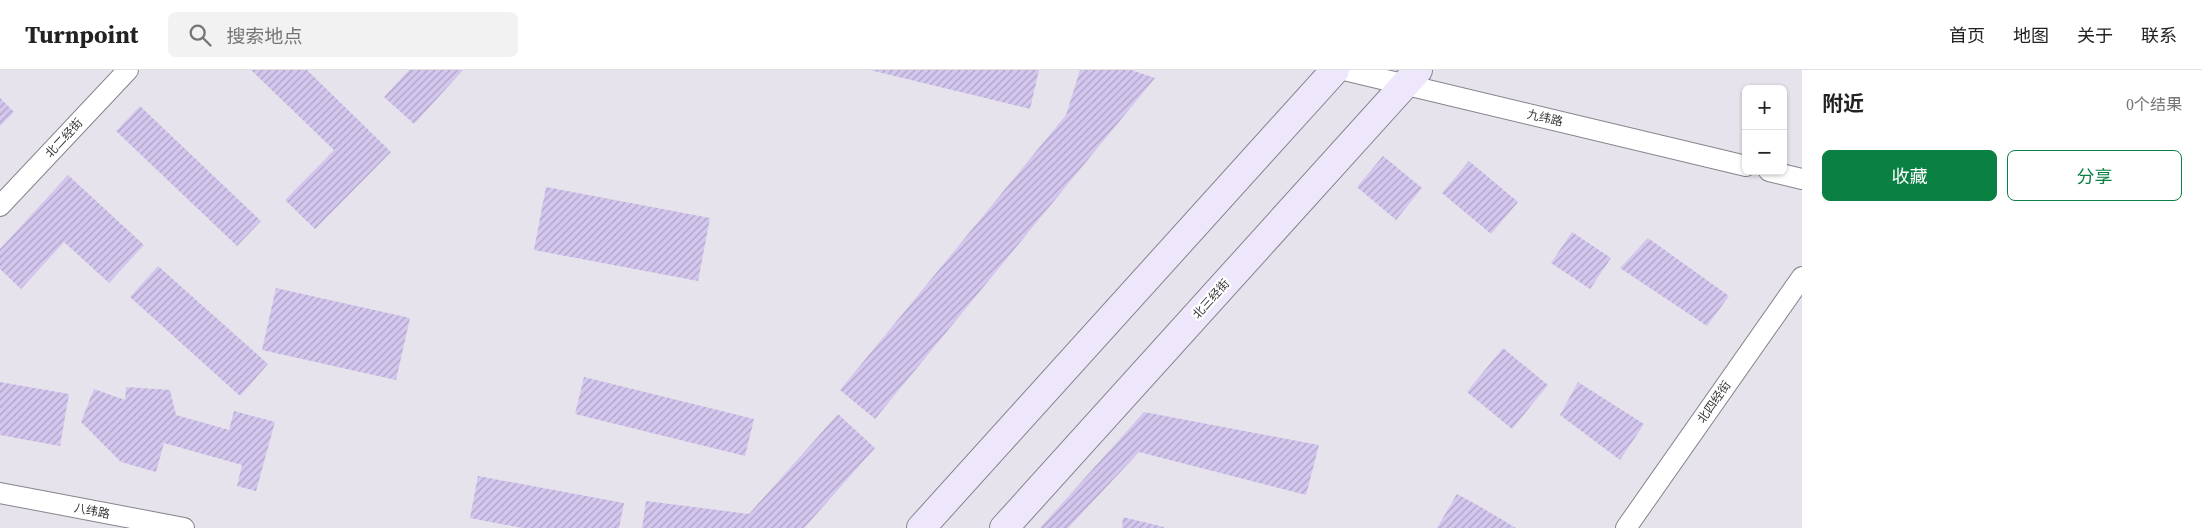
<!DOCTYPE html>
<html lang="zh">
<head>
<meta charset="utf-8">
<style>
	:root { --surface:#fff; --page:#f2f2f2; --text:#222; --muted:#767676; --line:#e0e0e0; --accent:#0b8043 }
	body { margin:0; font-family:"Source Serif 4","Noto Sans SC",serif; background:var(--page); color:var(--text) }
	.controls { position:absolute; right:15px; top:15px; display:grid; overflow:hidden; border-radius:8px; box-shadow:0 1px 4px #0004 }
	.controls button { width:45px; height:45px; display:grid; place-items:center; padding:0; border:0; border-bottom:1px solid var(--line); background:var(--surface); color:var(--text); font:25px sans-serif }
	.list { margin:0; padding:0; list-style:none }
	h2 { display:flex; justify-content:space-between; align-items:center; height:65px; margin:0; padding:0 20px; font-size:21px }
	h2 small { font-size:16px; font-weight:400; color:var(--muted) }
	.actions { display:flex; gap:10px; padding:15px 20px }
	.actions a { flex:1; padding:11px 0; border:1px solid var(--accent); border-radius:8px; text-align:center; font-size:18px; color:var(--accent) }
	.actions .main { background:var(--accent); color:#fff }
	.icon { flex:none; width:28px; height:28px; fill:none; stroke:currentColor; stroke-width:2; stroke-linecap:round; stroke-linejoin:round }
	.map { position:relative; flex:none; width:1802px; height:458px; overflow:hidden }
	header { display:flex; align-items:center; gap:30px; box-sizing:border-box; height:70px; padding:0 25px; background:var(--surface); border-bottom:1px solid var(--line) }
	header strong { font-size:24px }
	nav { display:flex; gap:28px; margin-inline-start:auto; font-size:18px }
	.search { width:350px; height:45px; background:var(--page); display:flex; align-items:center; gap:12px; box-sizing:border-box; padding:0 18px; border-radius:8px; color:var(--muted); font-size:19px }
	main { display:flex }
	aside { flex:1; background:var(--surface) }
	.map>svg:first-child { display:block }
</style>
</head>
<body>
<header>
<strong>Turnpoint</strong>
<div class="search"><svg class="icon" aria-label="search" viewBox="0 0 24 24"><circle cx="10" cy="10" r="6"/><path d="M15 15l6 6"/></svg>搜索地点</div>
<nav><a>首页</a><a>地图</a><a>关于</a><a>联系</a></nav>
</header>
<main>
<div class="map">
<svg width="1802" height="458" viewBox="0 0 1802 458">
	<defs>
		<pattern id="building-hatch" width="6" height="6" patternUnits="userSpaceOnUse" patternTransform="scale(1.25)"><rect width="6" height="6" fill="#d4c7ef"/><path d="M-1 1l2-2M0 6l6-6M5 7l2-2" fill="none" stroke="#ada2c2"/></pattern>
	</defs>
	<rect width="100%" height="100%" fill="#e6e3ec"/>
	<g fill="url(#building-hatch)">
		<path d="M 251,0 L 307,0 L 391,82 L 315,159 L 285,130 L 334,80 Z"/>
		<path d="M 409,0 L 463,0 L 414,54 L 384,27 Z"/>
		<path d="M 870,0 L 1039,0 L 1030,39 Z"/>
		<path d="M 1080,0 L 1131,0 L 1155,8 L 875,349 L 840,320 L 1066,45 Z"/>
		<path d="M 0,28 L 14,42 L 0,56 Z"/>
		<path d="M 140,36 L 261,151 L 237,176 L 116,61 Z"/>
		<path d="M 1383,86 L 1422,118 L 1396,150 L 1357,117 Z"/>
		<path d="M 1469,91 L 1518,132 L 1491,164 L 1442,123 Z"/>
		<path d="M 68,105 L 144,175 L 109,213 L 64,172 L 21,219 L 0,199 L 0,179 Z"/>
		<path d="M 546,117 L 710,148 L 698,211 L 534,180 Z"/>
		<path d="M 1572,162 L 1611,188 L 1590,219 L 1551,193 Z"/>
		<path d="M 1648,168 L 1729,226 L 1707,256 L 1620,198 Z"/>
		<path d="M 158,196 L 268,294 L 240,326 L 130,227 Z"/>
		<path d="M 276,218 L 410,248 L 396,310 L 262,280 Z"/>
		<path d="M 1503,278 L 1548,315 L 1512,359 L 1467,322 Z"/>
		<path d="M 584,307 L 754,349 L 745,386 L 575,344 Z"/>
		<path d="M 0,312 L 69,324 L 60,376 L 0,365 Z"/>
		<path d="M 1578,312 L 1644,354 L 1620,390 L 1560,345 Z"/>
		<path d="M 126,317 L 170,320 L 176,345 L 229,360 L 234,341 L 275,352 L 256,421 L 237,416 L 242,395 L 164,373 L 156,402 L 121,392 L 81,352 L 94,319 L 125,330 Z"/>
		<path d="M 1144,342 L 1319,375 L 1306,425 L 1139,382 L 1068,458 L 1040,458 Z"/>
		<path d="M 838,344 L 875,378 L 804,458 L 642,458 L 646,431 L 749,444 Z"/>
		<path d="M 478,406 L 624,433 L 619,458 L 522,458 L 470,448 Z"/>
		<path d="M 1457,424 L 1479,436 L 1516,458 L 1437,458 Z"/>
		<path d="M 1123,447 L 1164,457 L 1164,458 L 1122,458 Z"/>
	</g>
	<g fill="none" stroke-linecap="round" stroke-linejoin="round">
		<g stroke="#86838c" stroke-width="22">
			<g id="minor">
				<path d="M 1344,0 L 1746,96"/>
				<path d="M 1769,101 L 1802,109"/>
				<path d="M 0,136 L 128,0"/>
				<path d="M 0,423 L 184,458"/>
				<path d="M 1626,458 L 1802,207"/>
			</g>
		</g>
		<g stroke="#86838c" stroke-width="30">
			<g id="secondary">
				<path d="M 921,458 L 1335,0"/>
				<path d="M 1004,458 L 1418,0"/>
			</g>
		</g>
		<use href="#minor" stroke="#fff" stroke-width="20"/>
		<use href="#secondary" stroke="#eee7fc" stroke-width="28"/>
	</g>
	<g text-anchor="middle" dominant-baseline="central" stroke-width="4.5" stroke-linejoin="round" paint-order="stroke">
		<g font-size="12" fill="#353437" stroke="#fff">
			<text transform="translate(1545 48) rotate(13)">九纬路</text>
			<text transform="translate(64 68) rotate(-47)">北二经街</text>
			<text transform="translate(1211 229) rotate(-48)">北三经街</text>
			<text transform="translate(1714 332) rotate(-55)">北四经街</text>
			<text transform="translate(92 441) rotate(11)">八纬路</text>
		</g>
	</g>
</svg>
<div class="controls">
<button>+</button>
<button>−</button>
</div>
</div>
<aside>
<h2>附近<small>0个结果</small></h2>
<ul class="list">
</ul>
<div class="actions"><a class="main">收藏</a><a>分享</a></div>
</aside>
</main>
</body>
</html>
